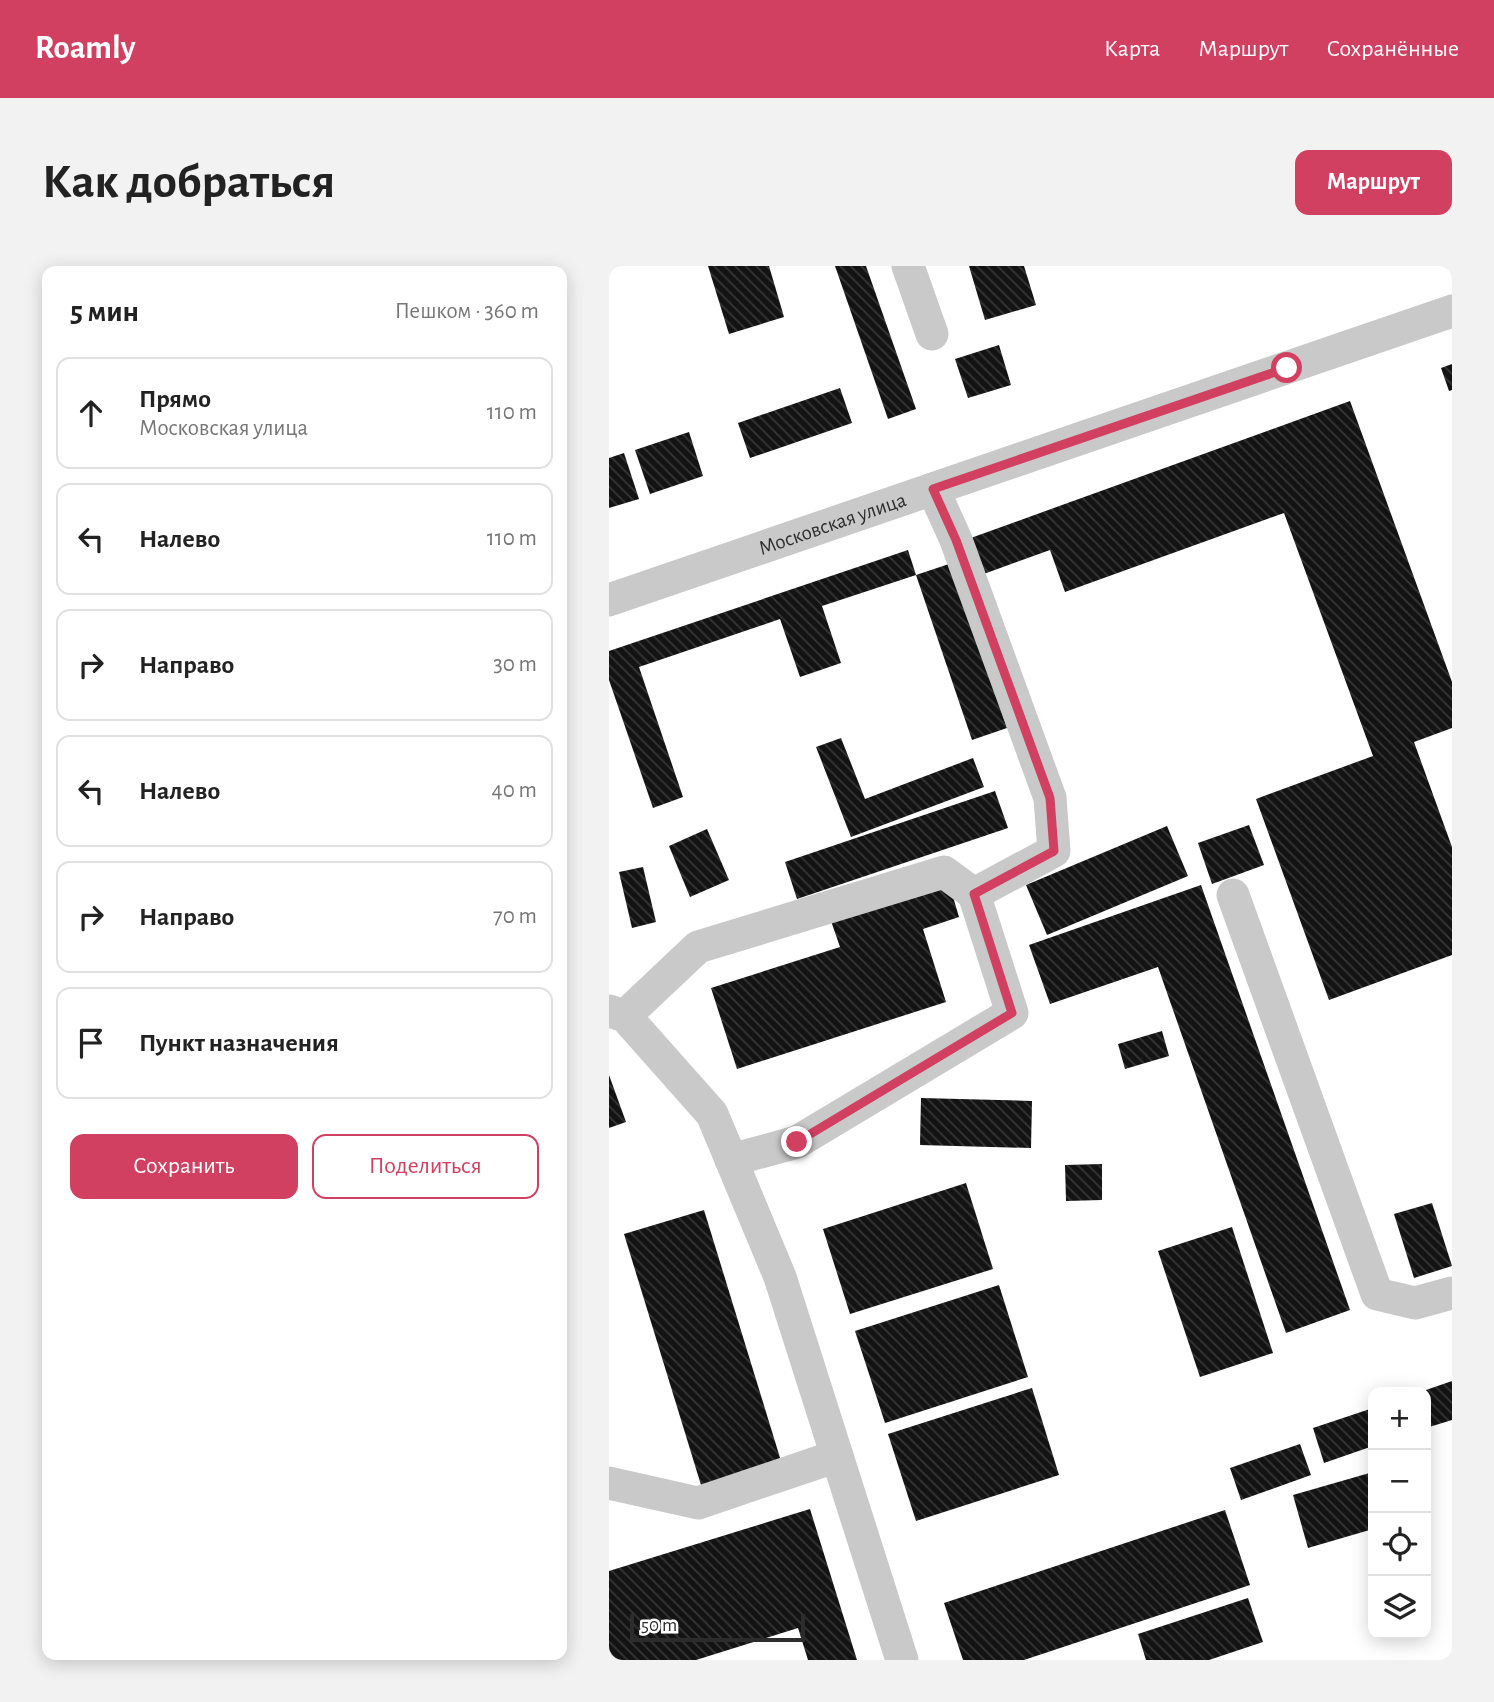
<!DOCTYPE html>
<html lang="ru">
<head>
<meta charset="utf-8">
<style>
	:root { --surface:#fff; --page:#f2f2f2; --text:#222; --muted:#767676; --line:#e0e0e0; --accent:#d24061 }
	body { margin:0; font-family:"Alegreya Sans",sans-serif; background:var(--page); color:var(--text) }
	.controls { position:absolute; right:21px; bottom:21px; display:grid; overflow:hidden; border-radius:14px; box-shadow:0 4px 18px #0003 }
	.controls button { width:63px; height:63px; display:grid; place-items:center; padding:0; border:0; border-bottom:2px solid var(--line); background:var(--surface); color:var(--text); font:35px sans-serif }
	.scale { position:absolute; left:21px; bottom:18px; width:175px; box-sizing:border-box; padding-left:7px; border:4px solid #2c2c2c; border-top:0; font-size:19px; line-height:24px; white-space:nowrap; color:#2c2c2c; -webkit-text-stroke:5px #fff; paint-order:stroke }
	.stop { position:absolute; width:21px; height:21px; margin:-16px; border:5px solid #d24061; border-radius:50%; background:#fff }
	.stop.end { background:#d24061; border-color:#fff; box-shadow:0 2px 7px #0008 }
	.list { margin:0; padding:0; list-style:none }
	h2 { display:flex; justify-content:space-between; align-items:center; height:91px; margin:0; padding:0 28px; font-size:30px }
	h2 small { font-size:23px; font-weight:400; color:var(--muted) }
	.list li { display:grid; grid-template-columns:46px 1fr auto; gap:21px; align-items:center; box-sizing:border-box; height:112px; margin:0 14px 14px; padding:0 14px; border:2px solid var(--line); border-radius:14px }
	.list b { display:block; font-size:26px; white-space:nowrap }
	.list p { margin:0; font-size:23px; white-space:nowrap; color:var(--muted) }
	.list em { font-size:23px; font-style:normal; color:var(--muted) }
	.actions { display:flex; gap:14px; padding:21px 28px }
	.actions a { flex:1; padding:16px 0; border:2px solid var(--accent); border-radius:14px; text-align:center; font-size:24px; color:var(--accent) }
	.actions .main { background:var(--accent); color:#fff }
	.icon { flex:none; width:38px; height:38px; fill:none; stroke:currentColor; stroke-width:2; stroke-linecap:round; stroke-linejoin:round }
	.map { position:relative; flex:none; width:843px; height:1394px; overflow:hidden; border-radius:14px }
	header { display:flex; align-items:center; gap:42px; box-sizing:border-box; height:98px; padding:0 35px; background:var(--accent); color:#fff }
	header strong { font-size:33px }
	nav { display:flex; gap:38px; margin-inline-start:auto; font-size:24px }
	.intro { display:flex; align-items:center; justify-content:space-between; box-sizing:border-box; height:168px; padding:0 42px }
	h1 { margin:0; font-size:49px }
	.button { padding:18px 32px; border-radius:14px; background:var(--accent); color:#fff; font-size:24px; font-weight:700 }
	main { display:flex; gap:42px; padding:0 42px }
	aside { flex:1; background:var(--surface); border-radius:14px; box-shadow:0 4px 18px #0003 }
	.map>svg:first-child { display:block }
</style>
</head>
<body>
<header>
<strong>Roamly</strong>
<nav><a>Карта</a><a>Маршрут</a><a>Сохранённые</a></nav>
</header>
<div class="intro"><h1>Как добраться</h1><a class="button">Маршрут</a></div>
<main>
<aside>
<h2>5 мин<small>Пешком · 360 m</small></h2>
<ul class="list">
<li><svg class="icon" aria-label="ahead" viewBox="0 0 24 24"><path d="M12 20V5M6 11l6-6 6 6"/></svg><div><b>Прямо</b><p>Московская улица</p></div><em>110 m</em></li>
<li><svg class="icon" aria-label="left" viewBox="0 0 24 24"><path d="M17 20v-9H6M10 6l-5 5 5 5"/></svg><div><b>Налево</b></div><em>110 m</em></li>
<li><svg class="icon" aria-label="right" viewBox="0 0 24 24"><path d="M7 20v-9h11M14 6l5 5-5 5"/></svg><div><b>Направо</b></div><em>30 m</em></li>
<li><svg class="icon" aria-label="left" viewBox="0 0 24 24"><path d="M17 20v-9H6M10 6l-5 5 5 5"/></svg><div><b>Налево</b></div><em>40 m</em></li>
<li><svg class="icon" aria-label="right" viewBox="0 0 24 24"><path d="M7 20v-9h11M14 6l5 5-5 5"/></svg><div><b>Направо</b></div><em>70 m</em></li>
<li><svg class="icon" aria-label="arrive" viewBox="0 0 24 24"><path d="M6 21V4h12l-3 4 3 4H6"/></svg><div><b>Пункт назначения</b></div></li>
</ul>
<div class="actions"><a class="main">Сохранить</a><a>Поделиться</a></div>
</aside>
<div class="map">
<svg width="843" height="1394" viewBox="0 0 843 1394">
	<defs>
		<pattern id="building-back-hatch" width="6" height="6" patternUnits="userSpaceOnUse" patternTransform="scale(1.75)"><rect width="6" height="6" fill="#131313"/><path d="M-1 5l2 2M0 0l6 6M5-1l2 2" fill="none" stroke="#363636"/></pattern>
	</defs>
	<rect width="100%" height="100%" fill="#fff"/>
	<g fill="url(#building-back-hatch)">
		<path d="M 99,0 L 160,0 L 175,51 L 120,68 Z"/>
		<path d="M 226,0 L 257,0 L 307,143 L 279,153 Z"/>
		<path d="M 360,0 L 415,0 L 427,39 L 376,54 Z"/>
		<path d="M 390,79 L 402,119 L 359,132 L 346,93 Z"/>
		<path d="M 843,98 L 843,124 L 840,125 L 832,102 Z"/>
		<path d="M 231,122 L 243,157 L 141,192 L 129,157 Z"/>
		<path d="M 741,135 L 843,416 L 843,462 L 805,476 L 843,581 L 843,689 L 720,734 L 647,533 L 764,490 L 675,247 L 456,326 L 441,284 L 372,309 L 359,273 Z"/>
		<path d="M 80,166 L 94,210 L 41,228 L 26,184 Z"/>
		<path d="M 15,187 L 30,233 L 0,242 L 0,192 Z"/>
		<path d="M 299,284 L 307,309 L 213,340 L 232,397 L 191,411 L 171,353 L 30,401 L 74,531 L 44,542 L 0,414 L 0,385 Z"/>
		<path d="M 343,297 L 398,462 L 363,474 L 307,309 Z"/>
		<path d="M 232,472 L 256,533 L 364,492 L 375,521 L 242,571 L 207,481 Z"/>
		<path d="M 386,525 L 399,562 L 188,633 L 176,596 Z"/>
		<path d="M 640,559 L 655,599 L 603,618 L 589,577 Z"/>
		<path d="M 558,560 L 579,610 L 438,669 L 417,619 Z"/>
		<path d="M 98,563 L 120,614 L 81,631 L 60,580 Z"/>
		<path d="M 34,601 L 47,656 L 23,662 L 10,606 Z"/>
		<path d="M 339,614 L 350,651 L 314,663 L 337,736 L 128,803 L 102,722 L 231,681 L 221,652 Z"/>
		<path d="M 592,619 L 741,1044 L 677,1067 L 549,701 L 441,738 L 420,679 Z"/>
		<path d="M 553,765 L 560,790 L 516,803 L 509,778 Z"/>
		<path d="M 0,809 L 17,856 L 0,862 Z"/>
		<path d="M 312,832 L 423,835 L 422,882 L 311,879 Z"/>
		<path d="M 493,898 L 493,934 L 457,935 L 456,899 Z"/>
		<path d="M 357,917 L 384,1003 L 241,1048 L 214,963 Z"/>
		<path d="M 823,937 L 843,1000 L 805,1012 L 785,948 Z"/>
		<path d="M 95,944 L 172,1195 L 92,1219 L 15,968 Z"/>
		<path d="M 623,961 L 664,1087 L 591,1111 L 549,985 Z"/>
		<path d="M 390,1019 L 419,1111 L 276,1157 L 246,1065 Z"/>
		<path d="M 843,1115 L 843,1154 L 817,1162 L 817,1124 Z"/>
		<path d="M 423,1122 L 450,1209 L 307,1255 L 279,1168 Z"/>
		<path d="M 764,1142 L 764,1180 L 715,1197 L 704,1162 Z"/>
		<path d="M 691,1178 L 702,1209 L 632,1234 L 621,1202 Z"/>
		<path d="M 764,1206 L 764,1263 L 699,1282 L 684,1229 Z"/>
		<path d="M 201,1243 L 248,1394 L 199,1394 L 189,1362 L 87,1394 L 0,1394 L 0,1305 Z"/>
		<path d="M 616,1244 L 641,1319 L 415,1394 L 354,1394 L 335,1337 Z"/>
		<path d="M 639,1332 L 654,1376 L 600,1394 L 537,1394 L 529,1368 Z"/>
	</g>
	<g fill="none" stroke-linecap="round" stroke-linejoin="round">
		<g stroke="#c9c9c9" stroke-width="33">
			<path d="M 299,0 L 323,68"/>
			<path id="s1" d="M 0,334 L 843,45"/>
			<path d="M 624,629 L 768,1028 L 806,1037 L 843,1027"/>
			<path d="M 0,745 L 16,750 L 103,848 L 171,1011 L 293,1394"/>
			<path d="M 16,750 L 89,681 L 335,606 L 365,628"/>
			<path d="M 122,894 L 188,876 L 403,747 L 365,628 L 445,585 L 441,532 L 347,274 L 324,223"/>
			<path d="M 0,1217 L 89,1237 L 228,1190"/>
		</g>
	</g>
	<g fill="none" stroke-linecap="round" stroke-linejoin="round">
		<path stroke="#d24061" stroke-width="9" d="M 188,876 L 403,747 L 365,628 L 445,585 L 441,532 L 347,274 L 324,223 L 678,102"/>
	</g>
	<g text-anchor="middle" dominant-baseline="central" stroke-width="7" stroke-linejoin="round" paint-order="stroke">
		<g font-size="21" fill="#2c2c2c" stroke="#fff">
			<text stroke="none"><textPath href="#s1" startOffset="236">Московская улица</textPath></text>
		</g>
	</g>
</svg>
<div class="controls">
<button>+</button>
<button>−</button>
<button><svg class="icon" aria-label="locate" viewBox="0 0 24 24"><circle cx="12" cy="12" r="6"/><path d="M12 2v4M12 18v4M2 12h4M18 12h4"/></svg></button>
<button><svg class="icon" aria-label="layers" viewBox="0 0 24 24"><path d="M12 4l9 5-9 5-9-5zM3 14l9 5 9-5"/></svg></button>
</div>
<div class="scale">50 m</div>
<div class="stop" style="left:678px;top:102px"></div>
<div class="stop end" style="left:188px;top:876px"></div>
</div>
</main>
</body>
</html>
